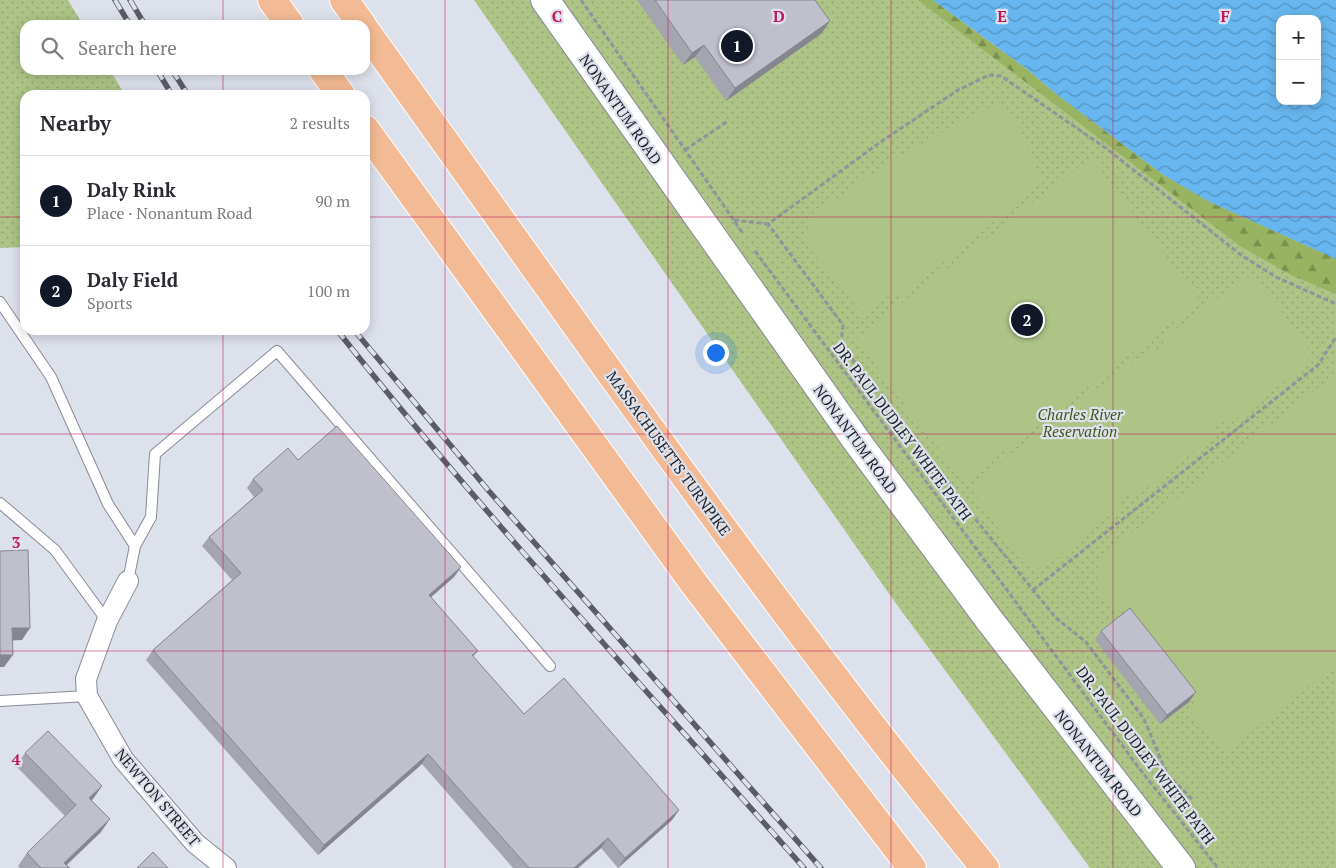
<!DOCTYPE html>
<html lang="en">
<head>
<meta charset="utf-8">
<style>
	:root { --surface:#fff; --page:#f7f7f7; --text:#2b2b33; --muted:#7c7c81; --line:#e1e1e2; --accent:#111827 }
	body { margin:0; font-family:"PT Serif",serif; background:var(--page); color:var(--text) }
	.controls { position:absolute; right:15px; top:15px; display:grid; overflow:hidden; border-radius:10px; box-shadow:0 2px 12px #0003 }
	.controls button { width:45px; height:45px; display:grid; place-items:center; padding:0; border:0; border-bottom:1px solid var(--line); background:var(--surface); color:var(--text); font:25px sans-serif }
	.you { position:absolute; left:715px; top:352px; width:18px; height:18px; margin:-12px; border:4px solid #fff; border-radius:50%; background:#1a73e8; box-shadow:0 0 0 8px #1a73e833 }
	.badge { display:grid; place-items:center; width:32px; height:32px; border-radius:50%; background:var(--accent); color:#fff; font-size:16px; font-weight:700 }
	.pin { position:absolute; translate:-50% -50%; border:2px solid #fff; box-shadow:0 1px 5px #0006 }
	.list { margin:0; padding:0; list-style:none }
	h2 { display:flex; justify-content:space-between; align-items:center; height:65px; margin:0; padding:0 20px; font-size:21px }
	h2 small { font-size:16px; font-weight:400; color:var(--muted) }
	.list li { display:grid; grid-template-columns:32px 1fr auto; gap:15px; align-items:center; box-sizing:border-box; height:90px; padding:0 20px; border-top:1px solid var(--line) }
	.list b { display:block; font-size:19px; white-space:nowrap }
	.list p { margin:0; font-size:16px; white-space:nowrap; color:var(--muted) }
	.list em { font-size:16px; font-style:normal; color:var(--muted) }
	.icon { flex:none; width:28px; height:28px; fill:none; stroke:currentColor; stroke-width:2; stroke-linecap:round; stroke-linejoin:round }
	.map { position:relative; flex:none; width:1336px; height:868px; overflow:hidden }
	.search { position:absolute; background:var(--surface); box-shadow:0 2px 12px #0003; left:20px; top:20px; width:350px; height:55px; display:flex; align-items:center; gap:12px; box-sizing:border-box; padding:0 18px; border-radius:15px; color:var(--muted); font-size:19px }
	.panel { position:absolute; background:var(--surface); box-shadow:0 2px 12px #0003; left:20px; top:90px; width:350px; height:245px; border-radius:15px }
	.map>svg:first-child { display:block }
</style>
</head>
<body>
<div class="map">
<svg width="1336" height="868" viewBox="0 0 1336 868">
	<defs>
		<pattern id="grass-dots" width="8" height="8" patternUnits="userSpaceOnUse" patternTransform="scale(1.25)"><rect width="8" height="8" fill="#adc486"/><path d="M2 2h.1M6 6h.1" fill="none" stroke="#94a873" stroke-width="1.8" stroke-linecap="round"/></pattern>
		<pattern id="forest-firs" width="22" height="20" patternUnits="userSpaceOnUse" patternTransform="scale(1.25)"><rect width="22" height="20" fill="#98b361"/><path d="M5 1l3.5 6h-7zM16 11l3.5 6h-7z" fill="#7b9150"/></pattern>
		<pattern id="water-waves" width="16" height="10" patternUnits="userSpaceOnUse" patternTransform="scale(1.25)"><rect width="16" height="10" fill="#67b6ef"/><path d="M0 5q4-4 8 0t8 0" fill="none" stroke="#5493c1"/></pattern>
	</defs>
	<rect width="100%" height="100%" fill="#dde1ec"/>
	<g fill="url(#grass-dots)">
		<path d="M 0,0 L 68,0 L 83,25 L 25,25 L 25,70 L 110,70 L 125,95 L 25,95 L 25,247 L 0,248 Z"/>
		<path d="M 474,0 L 933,0 L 1165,176 L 1336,259 L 1336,868 L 1090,868 L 892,598 Z"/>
	</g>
	<path fill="url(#forest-firs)" d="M 918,0 L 933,0 L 1027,69 L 1055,93 L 1165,176 L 1210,202 L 1336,259 L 1336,294 L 1291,275 L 1240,246 Z"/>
	<g fill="#adc486">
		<path d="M 996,103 C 1016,112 1033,157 1038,177 L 1047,179 L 906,292 L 882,299 L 862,314 L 806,243 L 809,218 L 889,162 Z"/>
		<path d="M 1091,158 L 1200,301 L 964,482 L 855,339 Z"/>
		<path d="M 1244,277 L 1257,279 L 1309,349 L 1308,363 L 1232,422 L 1217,421 L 1216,435 L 1139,494 L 1122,493 L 1119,508 L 1043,569 L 1026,567 L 974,493 L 974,482 L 1056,421 L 1070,422 L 1071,408 L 1150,349 L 1164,350 L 1163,339 Z"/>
		<path d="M 1336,374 L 1336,665 L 1225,753 L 1190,710 L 1197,704 L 1124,609 L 1117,614 L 1098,590 L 1098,559 Z"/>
	</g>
	<path fill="url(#water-waves)" fill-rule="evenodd" d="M 933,0 L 1336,0 L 1336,259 L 1210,202 L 1165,176 L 1055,93 L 1027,69 ZM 1280,19 L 1317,19 L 1317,101 L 1280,101 Z"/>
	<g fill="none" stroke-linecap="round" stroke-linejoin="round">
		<g stroke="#888b96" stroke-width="12">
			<g id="lane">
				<path d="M 0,302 L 51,377 L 108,504 L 135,546"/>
				<path d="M 0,503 L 55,550 L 107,621"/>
				<path d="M 128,581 L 135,546 L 151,517 L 155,454 L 277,351 L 550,666"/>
				<path d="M 0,701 L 87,696"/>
			</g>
		</g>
		<g stroke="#888b96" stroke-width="22">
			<path id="street" d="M 128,581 L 107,621 L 86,679 L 87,696 L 123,759 L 195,843 L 226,868"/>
		</g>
		<g stroke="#888b96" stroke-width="30">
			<path id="secondary" d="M 545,0 L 856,440 L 990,621 L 1181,868"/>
		</g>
		<g stroke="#fff" stroke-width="30">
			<g id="highway">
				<path d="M 272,0 L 290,25"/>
				<path d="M 344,0 L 362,25"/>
				<path d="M 365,30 C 568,312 765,599 985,868"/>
				<path d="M 323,70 L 341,95"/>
				<path d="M 365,129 L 695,585 L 912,868"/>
			</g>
		</g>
		<g stroke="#91949c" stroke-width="3" stroke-dasharray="5 2.5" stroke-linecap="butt">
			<path d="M 581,0 L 742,232"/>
			<path d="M 685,150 L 728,121"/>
			<path d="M 734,220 L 768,224"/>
			<path d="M 755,251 L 1142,772 L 1218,868"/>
			<path d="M 1033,590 L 1318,365 L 1336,337"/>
			<path d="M 1192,799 L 1167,774 L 1144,719 L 1086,642 L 1056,618 L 1033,590 L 955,494 L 841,344 L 843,325 L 768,224 L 882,141 L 958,90 L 989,75 L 1001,76 L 1107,149 L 1241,255 L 1276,277 L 1336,304"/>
		</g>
		<use href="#lane" stroke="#fff" stroke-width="10"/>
		<use href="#street" stroke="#fff" stroke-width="20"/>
		<use href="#secondary" stroke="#fff" stroke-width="28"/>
		<use href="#highway" stroke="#f3bb95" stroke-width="28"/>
		<g stroke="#5b5d64" stroke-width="5.5">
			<g id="rail">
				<path d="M 115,0 L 130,25"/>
				<path d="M 130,0 L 145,25"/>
				<path d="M 157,70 L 172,95"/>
				<path d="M 172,70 L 188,95"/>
				<path d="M 337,330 C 484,516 647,690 804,868"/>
				<path d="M 354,330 L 488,490 L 821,868"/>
			</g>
		</g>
		<use href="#rail" stroke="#dde1ec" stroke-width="4" stroke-dasharray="11" stroke-linecap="butt"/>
	</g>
	<g fill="#a4a5af">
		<path d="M 637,0 L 815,0 L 830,21 L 821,34 L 726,101 L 695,57 L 683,65 Z"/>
		<path d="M 298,460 L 461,567 L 454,577 L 431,597 L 478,651 L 473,657 L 524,714 L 679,810 L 672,820 L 618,868 L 601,848 L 578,868 L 513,868 L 422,764 L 318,855 L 146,660 L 153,650 L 232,580 L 202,546 L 209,537 L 254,497 L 247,488 L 253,479 Z"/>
		<path d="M 1101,631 L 1189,702 L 1160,724 L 1095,640 Z"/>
		<path d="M 25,753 L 102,786 L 91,801 L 101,832 L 67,865 L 70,868 L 20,868 L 18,866 L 27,853 L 65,816 L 16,766 Z"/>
	</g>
	<g fill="#86868f">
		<path d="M 830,21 L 821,34 L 726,101 L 735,88 Z"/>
		<path d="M 704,45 L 695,57 L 683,65 L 692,53 Z"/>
		<path d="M 461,567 L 454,577 L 422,605 L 429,595 Z"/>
		<path d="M 12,628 L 30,628 L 22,640 L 3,641 Z"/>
		<path d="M 0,655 L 13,655 L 4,667 L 0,667 Z"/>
		<path d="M 1196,692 L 1189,702 L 1160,724 L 1167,715 Z"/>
		<path d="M 428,754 L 422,764 L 318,855 L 324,845 Z"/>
		<path d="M 102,786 L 93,799 L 80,811 L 89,798 Z"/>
		<path d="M 679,810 L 672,820 L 618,868 L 625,858 Z"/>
		<path d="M 110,819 L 101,832 L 63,868 L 64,863 Z"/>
		<path d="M 608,838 L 601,848 L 578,868 L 574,868 Z"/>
	</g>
	<g fill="#bfc0cc" stroke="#86868f">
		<path d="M 655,0 L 815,0 L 830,21 L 735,88 L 704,45 L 692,53 Z"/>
		<path d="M 337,426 L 461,567 L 429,595 L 478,651 L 472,655 L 524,714 L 564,678 L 679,810 L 625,858 L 608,838 L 574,868 L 529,868 L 428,754 L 324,845 L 153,650 L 241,573 L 209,537 L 263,490 L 253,479 L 288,448 L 298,460 Z"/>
		<path d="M 28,550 L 30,628 L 12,628 L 13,655 L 0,655 L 0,551 Z"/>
		<path d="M 1130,608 L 1196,692 L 1167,715 L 1101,631 Z"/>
		<path d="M 48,731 L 102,786 L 89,798 L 110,819 L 64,863 L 70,868 L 41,868 L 27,853 L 76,805 L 25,753 Z"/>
		<path d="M 153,852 L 168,868 L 137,868 Z"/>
	</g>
	<path fill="none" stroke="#c2185b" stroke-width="1" stroke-opacity="0.55" d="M 223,0 L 223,25M 445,0 L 445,868M 668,0 L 668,868M 891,0 L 891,868M 1113,0 L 1113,868M 223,70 L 223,95M 0,217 L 25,217M 365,217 L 1336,217M 223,330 L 223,868M 0,434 L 1336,434M 0,651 L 1336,651"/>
	<g text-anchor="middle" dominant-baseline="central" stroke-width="4.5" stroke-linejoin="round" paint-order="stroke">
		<g font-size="15" fill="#1d1e23" stroke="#dde1ec">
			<text transform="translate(621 109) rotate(55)">NONANTUM ROAD</text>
			<text transform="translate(903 431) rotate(53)">DR. PAUL DUDLEY WHITE PATH</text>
			<text transform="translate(856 439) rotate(54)">NONANTUM ROAD</text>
			<text transform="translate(669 453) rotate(54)">MASSACHUSETTS TURNPIKE</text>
			<text transform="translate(1146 755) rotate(53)">DR. PAUL DUDLEY WHITE PATH</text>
			<text transform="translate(1099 763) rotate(52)">NONANTUM ROAD</text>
			<text transform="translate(158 797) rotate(50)">NEWTON STREET</text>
		</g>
		<g font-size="15" font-style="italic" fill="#43551a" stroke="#dde1ec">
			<text x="1080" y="414">Charles River<tspan x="1080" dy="17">Reservation</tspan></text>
		</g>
	</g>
	<g font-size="16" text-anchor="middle" font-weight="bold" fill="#c2185b" stroke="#dde1ec" stroke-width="4.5" stroke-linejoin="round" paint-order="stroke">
		<text x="557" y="22">C</text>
		<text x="779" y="22">D</text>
		<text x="1002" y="22">E</text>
		<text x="1225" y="22">F</text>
		<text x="16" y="548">3</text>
		<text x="16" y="765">4</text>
	</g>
</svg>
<div class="controls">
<button>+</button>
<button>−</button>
</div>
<div class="you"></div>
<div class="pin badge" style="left:737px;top:46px">1</div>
<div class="pin badge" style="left:1027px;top:320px">2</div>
<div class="search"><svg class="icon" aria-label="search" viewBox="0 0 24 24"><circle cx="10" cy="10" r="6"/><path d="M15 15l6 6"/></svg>Search here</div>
<section class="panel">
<h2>Nearby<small>2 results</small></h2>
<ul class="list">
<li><span class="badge">1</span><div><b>Daly Rink</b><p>Place · Nonantum Road</p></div><em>90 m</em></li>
<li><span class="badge">2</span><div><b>Daly Field</b><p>Sports</p></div><em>100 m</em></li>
</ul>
</section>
</div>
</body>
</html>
